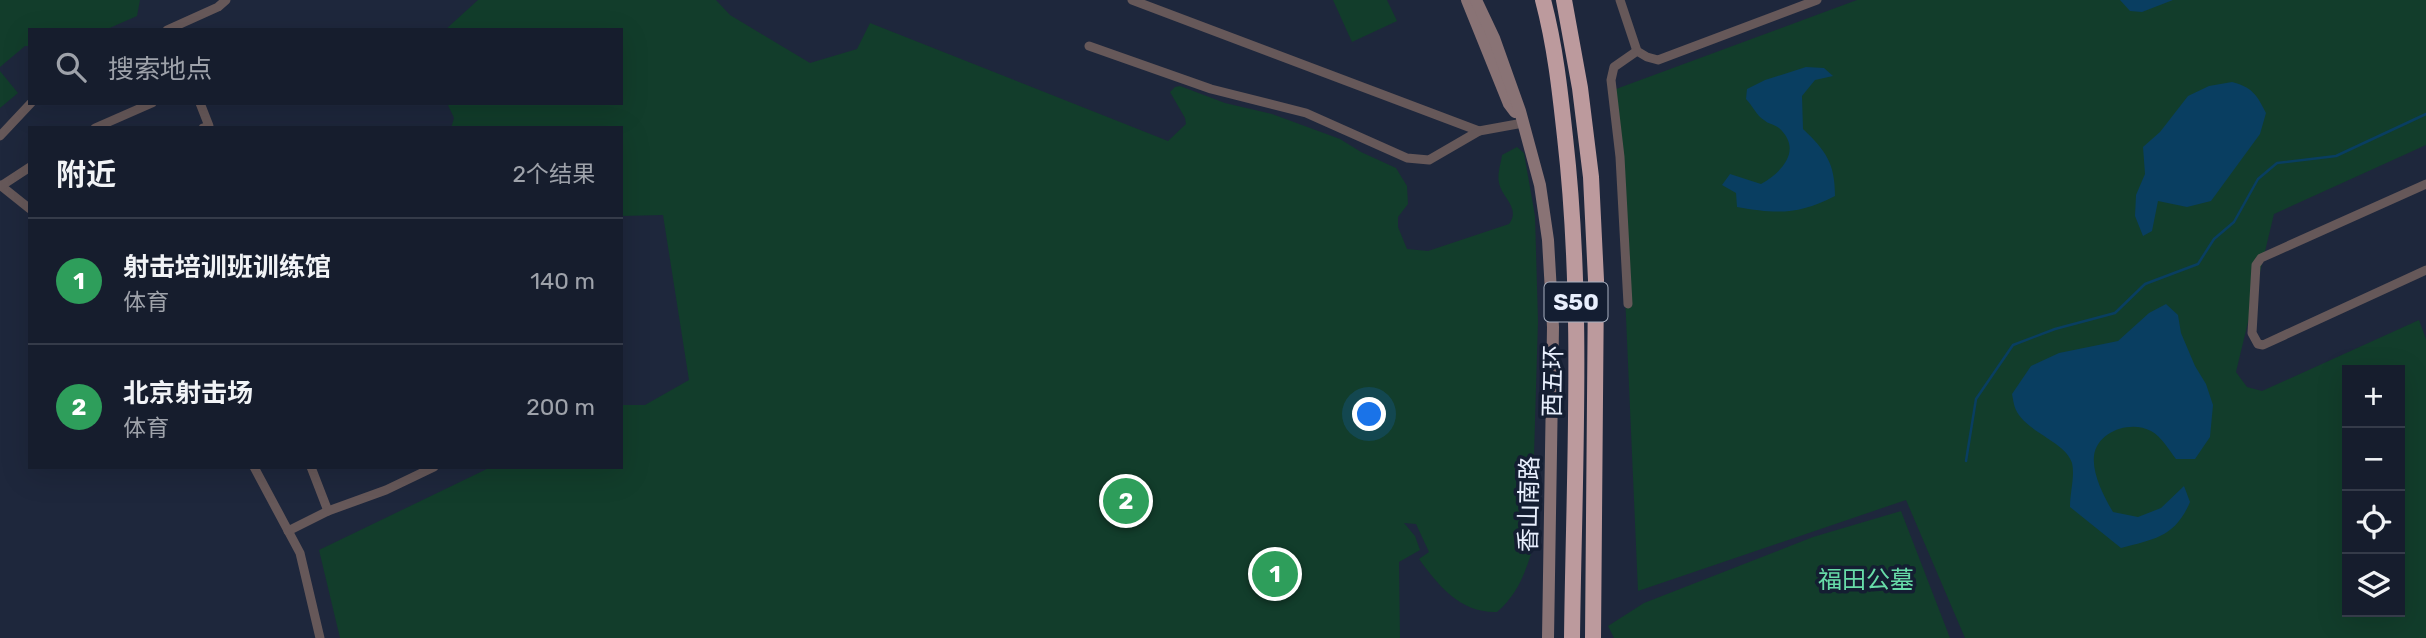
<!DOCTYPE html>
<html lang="zh">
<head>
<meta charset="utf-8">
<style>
	:root { --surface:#161d2d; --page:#232a39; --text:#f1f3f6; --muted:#9ea2aa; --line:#353b49; --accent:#6ad363 }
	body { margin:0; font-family:Rubik,"Noto Sans SC",sans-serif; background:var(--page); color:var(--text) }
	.controls { position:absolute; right:21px; bottom:21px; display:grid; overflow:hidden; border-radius:0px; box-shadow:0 7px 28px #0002 }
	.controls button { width:63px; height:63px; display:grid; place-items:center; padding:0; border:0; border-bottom:2px solid var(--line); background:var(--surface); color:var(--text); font:35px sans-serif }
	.you { position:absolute; left:1370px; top:415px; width:24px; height:24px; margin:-18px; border:5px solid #fff; border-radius:50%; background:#1a73e8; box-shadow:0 0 0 10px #1a73e833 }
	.badge { display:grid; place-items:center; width:46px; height:46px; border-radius:50%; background:var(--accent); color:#fff; font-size:23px; font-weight:700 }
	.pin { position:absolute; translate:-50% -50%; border:4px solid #fff; box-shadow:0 2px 7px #0006 }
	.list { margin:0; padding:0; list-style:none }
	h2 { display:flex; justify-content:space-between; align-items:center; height:91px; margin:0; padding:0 28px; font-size:30px }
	h2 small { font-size:23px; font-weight:400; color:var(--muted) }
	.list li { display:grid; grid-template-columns:46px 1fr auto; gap:21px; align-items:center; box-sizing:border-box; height:126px; padding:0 28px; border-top:2px solid var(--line) }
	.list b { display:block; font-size:26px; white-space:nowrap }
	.list p { margin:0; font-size:23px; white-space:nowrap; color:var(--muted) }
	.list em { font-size:23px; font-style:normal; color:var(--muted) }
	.icon { flex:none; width:38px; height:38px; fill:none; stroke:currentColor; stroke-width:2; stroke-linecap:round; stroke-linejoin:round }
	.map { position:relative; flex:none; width:2426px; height:638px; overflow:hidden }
	.search { position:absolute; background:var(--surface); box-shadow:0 7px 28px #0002; left:28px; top:28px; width:595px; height:77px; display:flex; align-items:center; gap:18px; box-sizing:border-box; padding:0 24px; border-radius:0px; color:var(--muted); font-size:26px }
	.panel { position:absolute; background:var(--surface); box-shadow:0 7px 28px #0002; left:28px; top:126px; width:595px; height:343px; border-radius:0px }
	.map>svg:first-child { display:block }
</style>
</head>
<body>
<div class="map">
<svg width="2426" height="638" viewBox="0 0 2426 638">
	<rect width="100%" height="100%" fill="#1e273c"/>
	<g fill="#123d2b" fill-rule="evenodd">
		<path d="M 0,0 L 140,0 L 137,16 L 105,30 L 30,30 L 30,46 L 25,46 L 0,67 Z"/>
		<path d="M 478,0 L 716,0 L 730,15 L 810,63 L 857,49 L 870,23 L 1168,141 L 1186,124 L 1185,118 L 1170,92 L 1175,87 L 1180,86 L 1225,103 L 1272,114 L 1340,139 L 1361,152 L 1396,168 L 1407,186 L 1408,204 L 1398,217 L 1398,227 L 1407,249 L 1428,251 L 1509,224 C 1521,208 1502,198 1499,183 C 1497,174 1501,163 1502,155 L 1517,147 L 1524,153 L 1535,216 L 1538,321 L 1531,554 C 1524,576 1516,596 1497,612 C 1460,613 1439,586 1419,559 L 1429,552 L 1416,524 L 1404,523 L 1415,536 L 1420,550 L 1399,562 L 1400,638 L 340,638 L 319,550 L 491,467 L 621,467 L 621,405 L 645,405 L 689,380 L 663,215 L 621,216 L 621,128 L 451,128 L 454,118 L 447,103 L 621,103 L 621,30 L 445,30 Z"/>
		<path d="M 1333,0 L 1387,0 L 1397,21 L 1352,42 Z"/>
		<path d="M 1857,0 L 2426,0 L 2426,145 L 2274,214 L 2236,372 L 2247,387 L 2262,391 L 2419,320 L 2426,339 L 2426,638 L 1965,638 L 1906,500 L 1638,591 L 1616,89 ZM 2347,370 L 2400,370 L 2400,612 L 2347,612 Z"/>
		<path d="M 0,71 L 18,93 L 0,108 Z"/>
		<path d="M 1901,511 L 1950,638 L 1614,638 L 1608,626 L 1644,603 L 1813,537 Z"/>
	</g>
	<g fill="#093e61">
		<path d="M 2120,0 L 2173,0 L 2142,12 L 2130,11 Z"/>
		<path d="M 1806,67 L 1824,68 L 1833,76 L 1815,80 L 1802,96 L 1803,129 C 1826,151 1835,163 1835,196 C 1798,215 1777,214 1737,207 L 1736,193 L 1722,185 L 1730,174 L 1761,184 C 1782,172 1803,150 1779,128 C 1774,124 1768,124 1764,120 C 1757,116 1752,105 1746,99 L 1747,89 L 1765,80 Z"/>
		<path d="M 2232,82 C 2252,87 2257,95 2266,113 L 2260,134 L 2211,201 L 2187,207 L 2158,201 L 2152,231 L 2143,236 L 2135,216 L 2136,195 L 2145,174 L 2143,147 L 2160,132 L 2188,96 L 2209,86 Z"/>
		<path d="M 2166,304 L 2178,315 L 2181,333 L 2195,366 L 2206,384 L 2213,405 L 2210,437 L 2195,459 L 2176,459 C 2169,450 2161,436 2151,431 C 2131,420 2097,431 2094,456 C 2092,474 2104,497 2113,512 L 2138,517 L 2161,508 L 2184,486 L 2190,502 C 2175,537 2155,539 2121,548 L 2070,507 C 2070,492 2075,476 2072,463 C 2066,442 2026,432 2016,410 C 2014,406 2013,399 2012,394 L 2031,366 L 2059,353 L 2118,341 L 2149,313 Z"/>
	</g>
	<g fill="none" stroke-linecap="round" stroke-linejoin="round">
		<path stroke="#093e61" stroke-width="2.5" d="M 1966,461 L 1976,399 L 2013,345 L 2055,329 L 2115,313 L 2145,284 L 2198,264 L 2214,239 L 2234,222 L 2258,179 L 2277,163 L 2336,156 L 2426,114"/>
		<g stroke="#665859" stroke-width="9">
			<path d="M 1132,0 L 1479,131 L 1523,123"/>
			<path d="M 1620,0 L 1637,51 L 1647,57 L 1658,60 L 1817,0"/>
			<path d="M 167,30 L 218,7 L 226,0"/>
			<path d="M 1089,46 L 1211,89 L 1306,113 L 1407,158 L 1429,160 L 1479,131"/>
			<path d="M 200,103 L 209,126 L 203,128"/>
			<path d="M 95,128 L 152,103"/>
			<path d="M 0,136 L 31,103"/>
			<path d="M 2426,184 L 2261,258 L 2256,265 L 2252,333 L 2258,344 L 2263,345 L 2426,270"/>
			<path d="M 0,185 L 30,209"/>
			<path d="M 1,186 L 30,167"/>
			<path d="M 1628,304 L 1620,157 L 1611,80 L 1614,67 L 1637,51"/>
			<path d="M 254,467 L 300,553 L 320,638"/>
			<path d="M 311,467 L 328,511"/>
			<path d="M 288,531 L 328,511 L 386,490 L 434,467"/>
		</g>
		<g stroke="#897375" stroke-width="12">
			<path d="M 1467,0 L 1509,104 L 1515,112"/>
			<path d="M 1476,0 L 1494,38 L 1520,111 L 1540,185 L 1548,240 L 1553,327 L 1548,638"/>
		</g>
		<g stroke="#bc9a9d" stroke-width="16">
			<path d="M 1543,0 C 1555,45 1560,91 1565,137 C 1584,303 1574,471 1572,638"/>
			<path d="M 1564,0 L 1580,88 L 1591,177 L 1596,280 L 1593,638"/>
		</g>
	</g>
	<g text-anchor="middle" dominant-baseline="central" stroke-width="7" stroke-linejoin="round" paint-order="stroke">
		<rect fill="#141e32" stroke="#a8b0c0" stroke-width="2" x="1544.5" y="282.5" width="63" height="39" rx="5"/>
		<g font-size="23" font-weight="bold" fill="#e8effd">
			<text x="1576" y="302">S50</text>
		</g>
		<g font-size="24" fill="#e8effd" stroke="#141e32">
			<text transform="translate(1553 381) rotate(-89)">西五环</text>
			<text transform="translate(1529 504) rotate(-89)">香山南路</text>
		</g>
		<g font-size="24" fill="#67dca8" stroke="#141e32">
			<text x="1866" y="580">福田公墓</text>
		</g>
	</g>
</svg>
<div class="controls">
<button>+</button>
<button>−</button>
<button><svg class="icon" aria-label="locate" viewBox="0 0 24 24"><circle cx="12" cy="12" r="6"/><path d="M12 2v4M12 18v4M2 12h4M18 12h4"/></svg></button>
<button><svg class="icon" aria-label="layers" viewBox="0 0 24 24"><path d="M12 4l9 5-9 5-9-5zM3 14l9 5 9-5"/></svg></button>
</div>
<div class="you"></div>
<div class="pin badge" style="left:1275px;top:574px;background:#2e9e5b">1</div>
<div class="pin badge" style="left:1126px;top:501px;background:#2e9e5b">2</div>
<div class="search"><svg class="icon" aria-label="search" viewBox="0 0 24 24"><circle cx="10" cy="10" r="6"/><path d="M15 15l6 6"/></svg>搜索地点</div>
<section class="panel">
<h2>附近<small>2个结果</small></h2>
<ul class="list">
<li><span class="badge" style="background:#2e9e5b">1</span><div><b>射击培训班训练馆</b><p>体育</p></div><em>140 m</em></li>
<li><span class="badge" style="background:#2e9e5b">2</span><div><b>北京射击场</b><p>体育</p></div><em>200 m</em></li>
</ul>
</section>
</div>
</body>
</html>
